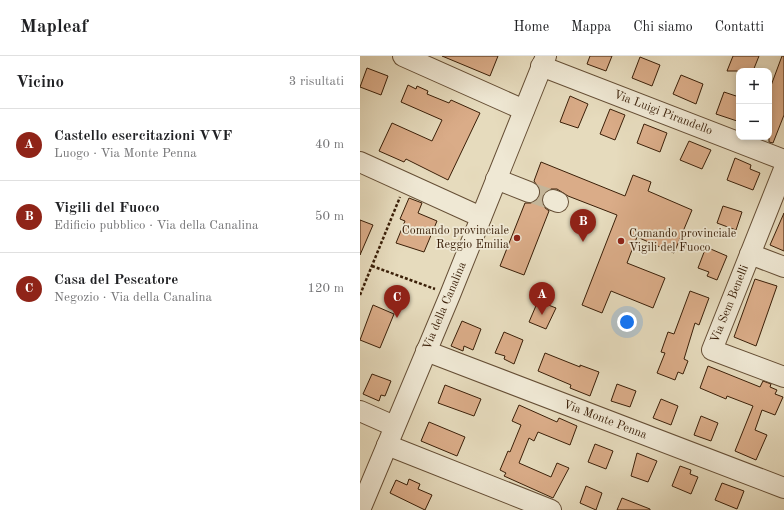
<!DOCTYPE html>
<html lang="it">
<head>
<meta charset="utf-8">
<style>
	:root { --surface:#fff; --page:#f2f2f2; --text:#202124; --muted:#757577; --line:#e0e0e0; --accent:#8f2418 }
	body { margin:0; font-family:"Old Standard TT",serif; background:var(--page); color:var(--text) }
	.controls { position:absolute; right:12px; top:12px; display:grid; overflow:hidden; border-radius:8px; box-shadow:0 2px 6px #0003 }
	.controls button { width:36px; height:36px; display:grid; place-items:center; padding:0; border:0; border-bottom:1px solid var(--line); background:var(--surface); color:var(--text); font:20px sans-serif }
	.you { position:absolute; left:267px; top:266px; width:14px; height:14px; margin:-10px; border:3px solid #fff; border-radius:50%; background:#1a73e8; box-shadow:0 0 0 6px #1a73e833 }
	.badge { display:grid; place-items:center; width:26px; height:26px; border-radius:50%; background:var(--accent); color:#fff; font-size:13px; font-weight:700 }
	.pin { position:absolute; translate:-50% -33px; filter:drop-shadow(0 1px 2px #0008) }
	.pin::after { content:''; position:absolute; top:21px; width:14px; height:12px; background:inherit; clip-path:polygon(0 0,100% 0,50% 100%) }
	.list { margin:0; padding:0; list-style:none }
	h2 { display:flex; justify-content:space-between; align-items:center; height:52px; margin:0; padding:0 16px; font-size:17px }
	h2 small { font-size:13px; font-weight:400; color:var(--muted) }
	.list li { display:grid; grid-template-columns:26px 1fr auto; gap:12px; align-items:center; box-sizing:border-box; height:72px; padding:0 16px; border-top:1px solid var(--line) }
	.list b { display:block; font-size:15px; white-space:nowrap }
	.list p { margin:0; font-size:13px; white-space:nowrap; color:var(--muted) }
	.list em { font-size:13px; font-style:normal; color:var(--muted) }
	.map { position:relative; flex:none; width:424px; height:454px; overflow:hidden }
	header { display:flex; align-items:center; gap:24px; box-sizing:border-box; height:56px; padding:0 20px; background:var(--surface); border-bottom:1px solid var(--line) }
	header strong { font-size:19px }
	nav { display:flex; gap:22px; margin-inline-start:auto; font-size:14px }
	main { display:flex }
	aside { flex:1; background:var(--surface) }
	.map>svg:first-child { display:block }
</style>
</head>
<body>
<header>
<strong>Mapleaf</strong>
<nav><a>Home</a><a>Mappa</a><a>Chi siamo</a><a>Contatti</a></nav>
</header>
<main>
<aside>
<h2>Vicino<small>3 risultati</small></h2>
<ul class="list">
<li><span class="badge">A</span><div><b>Castello esercitazioni VVF</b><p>Luogo · Via Monte Penna</p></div><em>40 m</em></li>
<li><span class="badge">B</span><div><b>Vigili del Fuoco</b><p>Edificio pubblico · Via della Canalina</p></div><em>50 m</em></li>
<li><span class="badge">C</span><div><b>Casa del Pescatore</b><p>Negozio · Via della Canalina</p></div><em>120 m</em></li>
</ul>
</aside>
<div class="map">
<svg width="424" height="454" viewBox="0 0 424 454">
	<rect width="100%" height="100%" fill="#e6dbbd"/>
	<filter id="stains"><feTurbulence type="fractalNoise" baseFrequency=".005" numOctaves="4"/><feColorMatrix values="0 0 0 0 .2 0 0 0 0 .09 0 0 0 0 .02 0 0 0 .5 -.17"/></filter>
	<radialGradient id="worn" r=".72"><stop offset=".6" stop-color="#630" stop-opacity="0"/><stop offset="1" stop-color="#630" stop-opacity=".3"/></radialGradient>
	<g fill="#daac88" stroke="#3a1f08">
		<path d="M 82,0 L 138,0 L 130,20 Z"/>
		<path d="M 230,0 L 252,0 L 246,15 L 227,8 Z"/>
		<path d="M 373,0 L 399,0 L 393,15 L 367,15 Z"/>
		<path d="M 422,0 L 424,0 L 424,59 L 413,87 L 409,86 L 409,35 Z"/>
		<path d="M 280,1 L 300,9 L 292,30 L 272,22 Z"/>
		<path d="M 7,12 L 28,20 L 21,39 L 0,31 Z"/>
		<path d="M 321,19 L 343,28 L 336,48 L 313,38 Z"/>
		<path d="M 48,29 L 56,33 L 57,30 L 68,35 L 67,38 L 89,47 L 91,44 L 120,57 L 88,124 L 46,103 L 44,106 L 19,95 L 32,67 L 72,85 L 82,64 L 41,46 Z"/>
		<path d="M 364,36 L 379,41 L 379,59 L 377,65 L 356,58 Z"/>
		<path d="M 210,40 L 228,48 L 218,72 L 200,66 Z"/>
		<path d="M 250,53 L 265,59 L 255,84 L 240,78 Z"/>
		<path d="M 284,68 L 307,77 L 300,96 L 277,87 Z"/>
		<path d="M 329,85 L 351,94 L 342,113 L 320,104 Z"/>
		<path d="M 375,102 L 391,109 L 390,113 L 400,117 L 393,134 L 367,124 Z"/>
		<path d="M 181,106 L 265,140 L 273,119 L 291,126 L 288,135 L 332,154 L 314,197 L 277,181 L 267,207 L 305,222 L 293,252 L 251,235 L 242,257 L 222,249 L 257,159 L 208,140 L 197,133 L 191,133 L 183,139 L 182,146 L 184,151 L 189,155 L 164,219 L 140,210 L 165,147 L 171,147 L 180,141 L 180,134 L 174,125 Z"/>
		<path d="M 49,142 L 62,147 L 58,157 L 77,165 L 64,196 L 36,187 L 45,165 L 40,163 Z"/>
		<path d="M 363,150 L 382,156 L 376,174 L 357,167 Z"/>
		<path d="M 424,157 L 424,195 L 410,189 Z"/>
		<path d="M 0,164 L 13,169 L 0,199 Z"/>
		<path d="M 346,191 L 367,200 L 357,224 L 347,220 L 349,216 L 338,212 Z"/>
		<path d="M 395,223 L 417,230 L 396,290 L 374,281 Z"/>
		<path d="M 330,235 L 349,242 L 339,269 L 335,267 L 324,303 L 328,305 L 323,318 L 318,316 L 315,324 L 297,317 L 305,297 L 301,296 L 308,276 L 314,278 Z"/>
		<path d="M 178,245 L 196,252 L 186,273 L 169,266 Z"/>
		<path d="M 13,249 L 34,258 L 20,292 L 0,284 Z"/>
		<path d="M 102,265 L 121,273 L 113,294 L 104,290 L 103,295 L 91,290 Z"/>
		<path d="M 144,276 L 163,284 L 154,308 L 144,303 L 145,300 L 135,297 Z"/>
		<path d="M 185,297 L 220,311 L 220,309 L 239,316 L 230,340 L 210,332 L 211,329 L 178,315 Z"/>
		<path d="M 348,310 L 400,331 L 403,325 L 411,328 L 410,331 L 417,334 L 415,338 L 423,341 L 415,359 L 402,354 L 395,374 L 407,379 L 396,404 L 375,395 L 393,350 L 367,340 L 366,343 L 340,332 Z"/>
		<path d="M 12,318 L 31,325 L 25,340 L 21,339 L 19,345 L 3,338 Z"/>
		<path d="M 257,328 L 276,335 L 270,351 L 251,345 Z"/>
		<path d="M 85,329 L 121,343 L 114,360 L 78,347 Z"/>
		<path d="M 301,343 L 318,350 L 311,369 L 293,362 Z"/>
		<path d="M 159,349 L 197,366 L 199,362 L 217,370 L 210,389 L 178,376 L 174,385 L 169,382 L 159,407 L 191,421 L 197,407 L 209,412 L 193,442 L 144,420 L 146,417 L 140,414 L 148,395 L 150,396 L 161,369 L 152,365 Z"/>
		<path d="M 341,360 L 358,367 L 351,385 L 334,379 Z"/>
		<path d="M 69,366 L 105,381 L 97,400 L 61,385 Z"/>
		<path d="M 235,388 L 253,395 L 246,413 L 228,406 Z"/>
		<path d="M 277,397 L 297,405 L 288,426 L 271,420 Z"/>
		<path d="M 320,410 L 331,414 L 330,418 L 338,421 L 331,438 L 312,430 Z"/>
		<path d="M 49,423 L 60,428 L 58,433 L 72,439 L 65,454 L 30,437 L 36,424 L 47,429 Z"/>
		<path d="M 362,427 L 384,435 L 377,453 L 355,444 Z"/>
		<path d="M 226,430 L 242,437 L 236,454 L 220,447 Z"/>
		<path d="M 262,442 L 290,453 L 290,454 L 257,454 Z"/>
	</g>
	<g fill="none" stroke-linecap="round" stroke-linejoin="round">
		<path stroke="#c4b599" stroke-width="20" stroke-dasharray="20 10" stroke-linecap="butt" d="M 169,136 L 193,144"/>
		<g stroke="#654e35" stroke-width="22">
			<g id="minor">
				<path d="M 43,0 L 164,54"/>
				<path d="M 181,10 L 424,104"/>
				<path d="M 0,106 L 121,161"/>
				<path d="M 424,113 L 352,294 L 424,321"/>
				<path d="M 136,123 L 169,136"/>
				<path d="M 193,144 L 198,146"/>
				<path d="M 390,198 L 424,211"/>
				<path d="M 66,295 L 424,432"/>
				<path d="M 0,355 L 34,370"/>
				<path d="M 27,389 L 191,454"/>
				<path d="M 0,454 L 90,239 L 186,0"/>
			</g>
		</g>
		<g stroke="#3a1f08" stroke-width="2.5" stroke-dasharray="3 2" stroke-linecap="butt">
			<path d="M 12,210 L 75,233"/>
			<path d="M 0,239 L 40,141"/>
		</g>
		<use href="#minor" stroke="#efe8d4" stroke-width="20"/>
	</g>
	<g fill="#8f2418" stroke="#efe8d4" stroke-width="1.5">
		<circle cx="157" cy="182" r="4"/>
		<circle cx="261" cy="185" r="4"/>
	</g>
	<g text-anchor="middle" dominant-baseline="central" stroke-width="3.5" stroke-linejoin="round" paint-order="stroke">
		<g font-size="12" fill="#3a1f08" stroke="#efe8d4">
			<text transform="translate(303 57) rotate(21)">Via Luigi Pirandello</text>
			<text transform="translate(370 248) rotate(-68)">Via Sem Benelli</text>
			<text transform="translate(85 250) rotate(-67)">Via della Canalina</text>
			<text transform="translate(245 364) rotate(21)">Via Monte Penna</text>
		</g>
		<g font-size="12" fill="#3a1f08" stroke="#efe8d4" text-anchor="end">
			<text x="149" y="175">Comando provinciale<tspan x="149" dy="14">Reggio Emilia</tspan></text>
			<text x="269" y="178" text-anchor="start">Comando provinciale<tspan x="269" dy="14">Vigili del Fuoco</tspan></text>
		</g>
	</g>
	<rect width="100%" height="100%" filter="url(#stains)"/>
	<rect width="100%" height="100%" fill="url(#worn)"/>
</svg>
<div class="controls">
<button>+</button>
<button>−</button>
</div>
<div class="you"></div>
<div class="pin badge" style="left:182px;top:259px">A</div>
<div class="pin badge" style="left:223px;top:186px">B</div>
<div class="pin badge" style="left:37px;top:262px">C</div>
</div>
</main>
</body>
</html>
